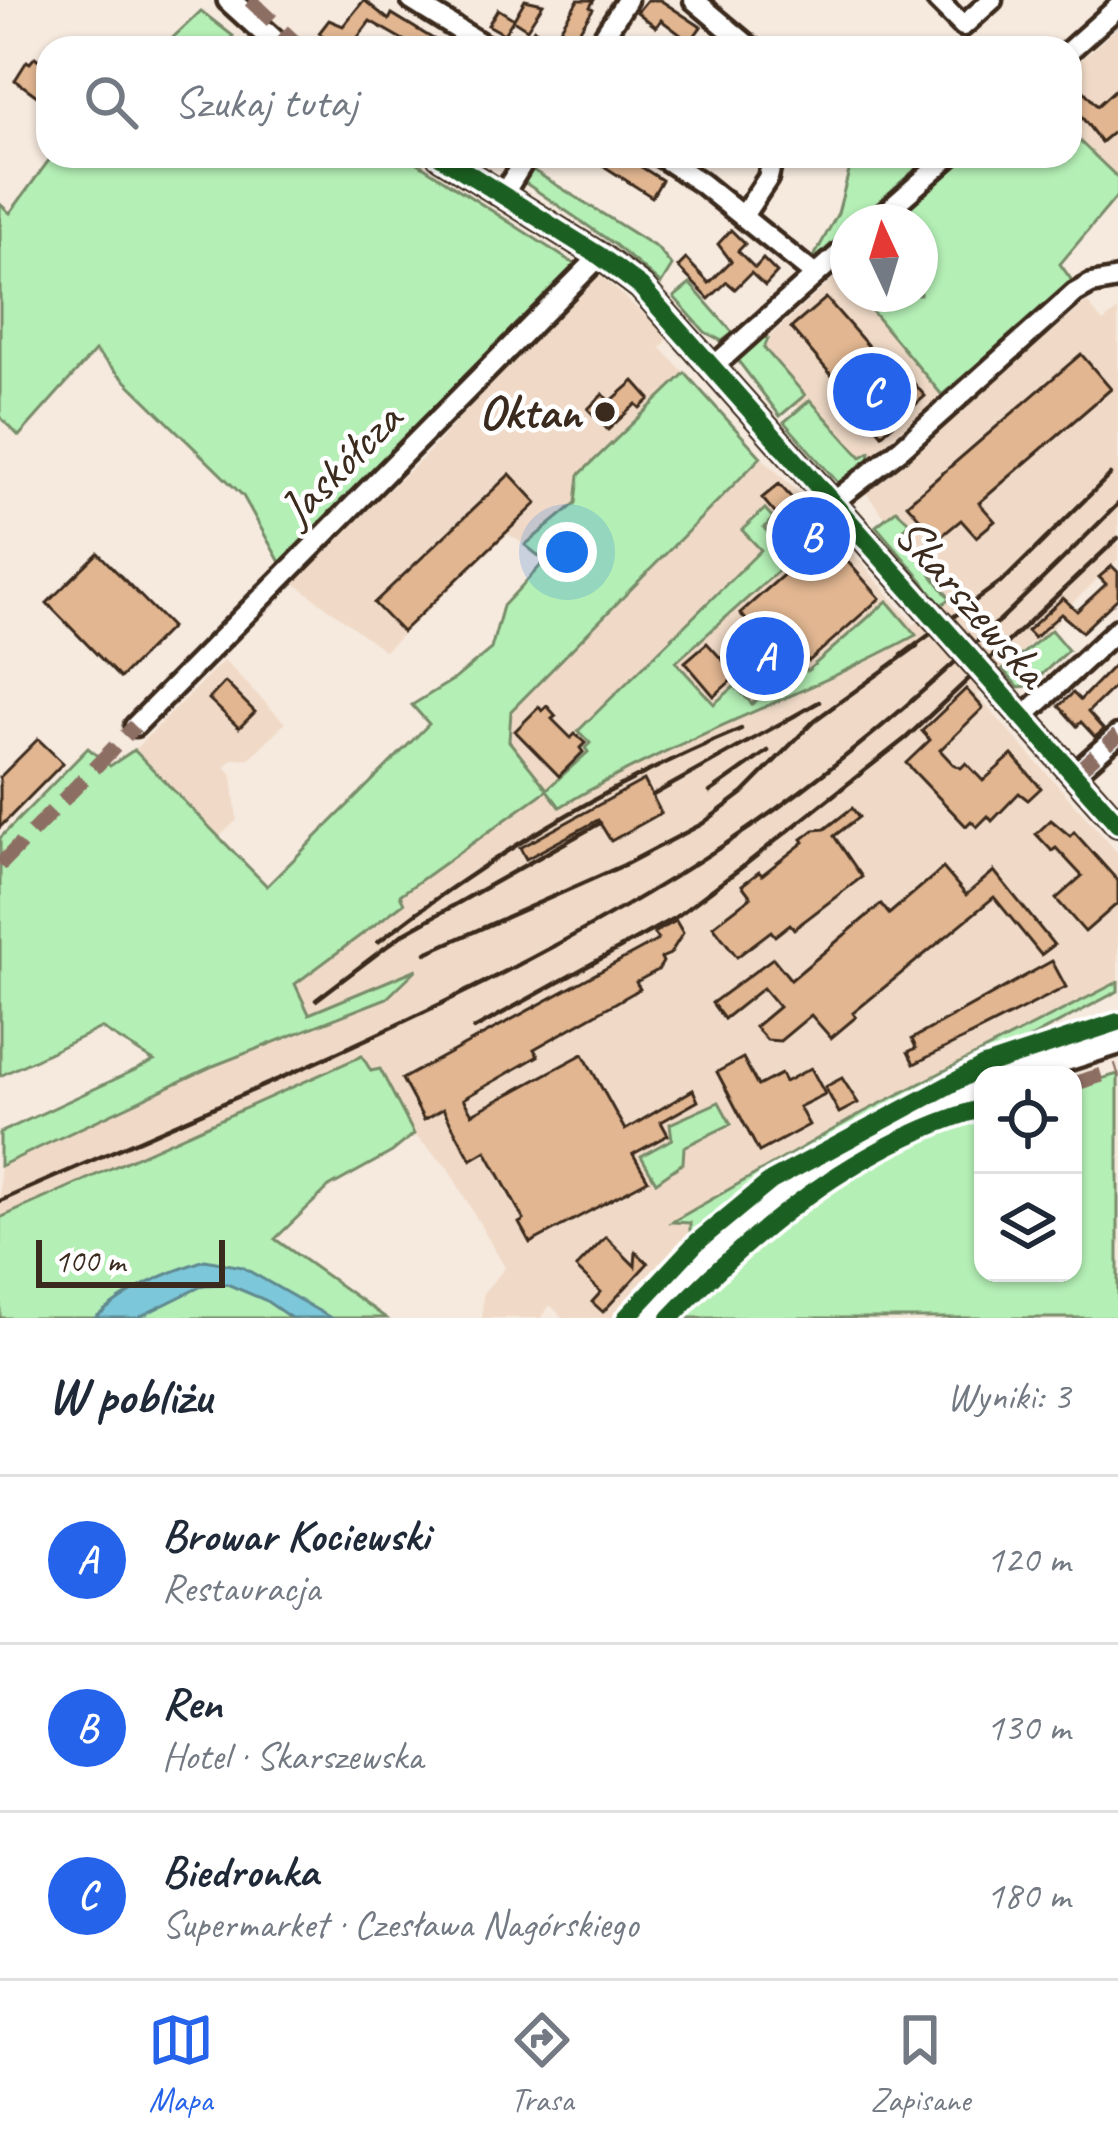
<!DOCTYPE html>
<html lang="pl">
<head>
<meta charset="utf-8">
<style>
	:root { --surface:#fff; --page:#f6f6f7; --text:#1f2937; --muted:#747a83; --line:#e0e1e3; --accent:#2563eb }
	body { margin:0; font-family:Caveat,sans-serif; background:var(--page); color:var(--text) }
	.controls { position:absolute; right:36px; bottom:36px; display:grid; overflow:hidden; border-radius:24px; box-shadow:0 3px 9px #0004 }
	.controls button { width:108px; height:108px; display:grid; place-items:center; padding:0; border:0; border-bottom:3px solid var(--line); background:var(--surface); color:var(--text); font:60px sans-serif }
	.compass { position:absolute; left:830px; top:204px; width:108px; height:108px; border-radius:50%; background:var(--surface); box-shadow:0 3px 9px #0004; rotate:356deg }
	.scale { position:absolute; left:36px; bottom:30px; width:189px; box-sizing:border-box; padding-left:12px; border:6px solid #3b2a1e; border-top:0; font-size:33px; line-height:42px; white-space:nowrap; color:#3b2a1e; -webkit-text-stroke:9px #fff; paint-order:stroke }
	.you { position:absolute; left:567px; top:552px; width:42px; height:42px; margin:-30px; border:9px solid #fff; border-radius:50%; background:#1a73e8; box-shadow:0 0 0 18px #1a73e833 }
	.badge { display:grid; place-items:center; width:78px; height:78px; border-radius:50%; background:var(--accent); color:#fff; font-size:39px; font-weight:700 }
	.pin { position:absolute; translate:-50% -50%; border:6px solid #fff; box-shadow:0 3px 12px #0006 }
	.list { margin:0; padding:0; list-style:none }
	h2 { display:flex; justify-content:space-between; align-items:center; height:156px; margin:0; padding:0 48px; font-size:51px }
	h2 small { font-size:39px; font-weight:400; color:var(--muted) }
	.list li { display:grid; grid-template-columns:78px 1fr auto; gap:36px; align-items:center; box-sizing:border-box; height:168px; padding:0 48px; border-top:3px solid var(--line) }
	.list b { display:block; font-size:45px; white-space:nowrap }
	.list p { margin:0; font-size:39px; white-space:nowrap; color:var(--muted) }
	.list em { font-size:39px; font-style:normal; color:var(--muted) }
	.icon { flex:none; width:66px; height:66px; fill:none; stroke:currentColor; stroke-width:2; stroke-linecap:round; stroke-linejoin:round }
	.map { position:relative; flex:none; width:1118px; height:1318px; overflow:hidden }
	.search { position:absolute; background:var(--surface); box-shadow:0 3px 9px #0004; left:36px; right:36px; top:36px; height:132px; display:flex; align-items:center; gap:30px; box-sizing:border-box; padding:0 42px; border-radius:36px; color:var(--muted); font-size:45px }
	.sheet { height:660px; background:var(--surface) }
	nav { display:flex; justify-content:space-around; align-items:center; box-sizing:border-box; height:168px; border-top:3px solid var(--line); background:var(--surface); font-size:33px; color:var(--muted) }
	nav a { display:grid; justify-items:center; gap:6px }
	nav .on { color:var(--accent) }
	.map>svg:first-child { display:block }
</style>
</head>
<body>
<div class="map">
<svg width="1118" height="1318" viewBox="0 0 1118 1318">
	<rect width="100%" height="100%" fill="#f6e9de"/>
	<filter id="ink" filterUnits="userSpaceOnUse"><feTurbulence type="fractalNoise" baseFrequency=".00833" numOctaves="2"/><feDisplacementMap in="SourceGraphic" scale="24" xChannelSelector="R" yChannelSelector="G"/><feConvolveMatrix kernelMatrix="1 2 1 2 8 2 1 2 1" color-interpolation-filters="sRGB"/></filter>
	<g filter="url(#ink)">
		<g fill="#f0dac7">
			<path d="M 1118,27 L 1118,178 L 1070,132 L 1070,69 Z"/>
			<path d="M 848,266 L 848,294 L 863,294 L 860,298 L 942,395 L 851,474 L 753,351 Z"/>
			<path d="M 592,273 L 600,275 L 669,337 L 661,348 L 685,373 L 579,474 L 576,503 L 525,545 L 508,534 L 385,651 L 289,579 L 422,459 Z"/>
			<path d="M 1087,302 L 1103,322 L 1118,310 L 1118,559 L 1056,619 L 1058,622 L 1051,630 L 1037,643 L 1031,643 L 977,695 L 1118,853 L 1118,982 L 864,1112 L 675,1222 L 690,1223 L 690,1242 L 621,1318 L 563,1318 L 550,1305 L 541,1318 L 482,1318 L 483,1293 L 505,1268 L 448,1168 L 414,1134 L 380,1070 L 0,1228 L 0,1166 L 213,1066 L 387,997 L 414,972 L 308,1015 L 295,984 L 403,902 L 399,895 L 547,790 L 509,741 L 511,711 L 761,457 L 822,515 L 914,625 L 948,598 L 866,493 Z"/>
			<path d="M 224,660 L 285,723 L 249,759 L 233,759 L 225,766 L 232,775 L 237,820 L 219,837 L 134,750 Z"/>
		</g>
		<g fill="#b4efb5" stroke="#788c6a" stroke-width="3">
			<path d="M 201,11 L 233,36 L 223,48 L 162,48 Z"/>
			<path d="M 1070,132 L 1118,178 L 1118,195 L 1060,264 L 1073,282 L 942,395 L 860,297 L 863,294 L 920,294 L 920,222 L 886,222 L 961,156 L 1070,156 Z"/>
			<path d="M 52,156 L 407,156 L 579,267 L 281,564 L 243,496 L 95,351 L 19,436 L 0,417 L 0,204 L 10,213 Z"/>
			<path d="M 853,156 L 930,156 L 856,222 L 848,222 L 848,229 L 811,262 L 838,213 Z"/>
			<path d="M 531,169 L 657,248 L 672,266 L 661,284 L 614,244 L 524,182 Z"/>
			<path d="M 690,284 L 733,333 L 722,341 L 705,332 L 674,297 Z"/>
			<path d="M 759,335 L 768,339 L 764,348 L 805,395 L 780,416 L 739,362 L 740,355 L 749,348 L 747,345 Z"/>
			<path d="M 685,373 L 761,457 L 511,711 L 509,741 L 547,789 L 588,752 L 585,748 L 590,743 L 578,731 L 761,550 L 742,530 L 765,509 L 773,518 L 764,528 L 787,554 L 784,557 L 788,562 L 676,662 L 714,704 L 735,686 L 752,704 L 766,692 L 769,695 L 802,667 L 807,671 L 887,601 L 916,635 C 800,698 673,739 560,807 L 547,790 L 400,895 L 404,903 L 295,984 L 309,1014 L 417,969 L 387,998 L 213,1066 L 0,1166 L 0,1133 L 154,1061 L 101,1028 L 0,1076 L 0,838 L 88,748 L 110,766 L 134,750 L 267,886 L 429,724 L 412,705 L 456,678 L 491,649 L 503,606 L 545,561 L 525,545 L 576,503 L 579,475 Z"/>
			<path d="M 810,400 L 861,457 L 870,452 L 869,463 L 840,485 L 784,422 Z"/>
			<path d="M 896,510 L 909,522 L 901,534 L 950,599 L 938,607 L 923,581 L 876,526 Z"/>
			<path d="M 1051,630 L 1068,650 L 1029,686 L 1018,687 L 1003,670 Z"/>
			<path d="M 1118,982 L 1118,991 L 770,1177 L 690,1242 L 690,1223 L 672,1222 L 864,1112 Z"/>
			<path d="M 362,1056 L 371,1071 L 380,1069 L 414,1134 L 392,1152 L 329,1187 L 275,1239 L 386,1318 L 0,1318 L 0,1218 Z"/>
			<path d="M 1118,1074 L 1118,1318 L 679,1318 C 760,1231 868,1147 983,1111 L 983,1273 L 1073,1273 L 1073,1087 Z"/>
			<path d="M 719,1102 L 731,1124 L 684,1147 L 683,1163 L 656,1182 L 641,1156 L 672,1139 L 670,1124 Z"/>
		</g>
		<path fill="#7bc8da" stroke="#61898f" stroke-width="3" d="M 205,1260 L 242,1267 L 331,1318 L 291,1318 L 265,1300 L 227,1284 L 204,1285 L 137,1318 L 95,1318 C 129,1289 163,1274 205,1260 Z"/>
		<g fill="#e1b691" stroke="#3b2a1e" stroke-width="3">
			<path d="M 364,0 L 389,20 L 392,14 L 448,48 L 417,48 L 370,21 L 350,48 L 338,48 L 319,33 L 329,20 L 343,26 Z"/>
			<path d="M 525,0 L 543,4 L 527,29 L 513,20 L 504,34 L 488,25 L 498,9 L 514,19 Z"/>
			<path d="M 578,0 L 594,0 L 590,7 L 593,9 L 568,48 L 522,48 L 534,29 L 549,38 L 554,31 L 557,34 Z"/>
			<path d="M 647,0 L 660,0 L 701,27 L 690,42 L 661,20 L 656,27 L 637,12 Z"/>
			<path d="M 35,57 L 48,68 L 48,104 L 15,80 L 27,61 L 30,63 Z"/>
			<path d="M 1118,87 L 1118,128 L 1101,142 L 1070,102 L 1083,90 L 1097,106 Z"/>
			<path d="M 588,156 L 624,156 L 662,180 L 652,197 Z"/>
			<path d="M 731,230 L 745,244 L 738,251 L 755,268 L 763,259 L 777,273 L 765,286 L 751,273 L 735,289 L 727,282 L 709,299 L 678,267 L 686,259 L 709,283 L 731,261 L 718,244 Z"/>
			<path d="M 826,298 L 897,379 L 905,373 L 925,396 L 882,434 L 791,328 Z"/>
			<path d="M 1081,354 L 1111,389 L 979,503 L 995,521 L 976,537 L 961,520 L 938,539 L 907,504 Z"/>
			<path d="M 634,381 L 650,399 L 640,408 L 636,404 L 608,430 L 588,409 L 603,394 L 610,402 Z"/>
			<path d="M 510,474 L 537,503 L 402,632 L 374,603 Z"/>
			<path d="M 779,484 L 815,524 L 819,520 L 829,531 L 824,535 L 880,598 L 809,661 L 804,656 L 769,688 L 765,684 L 752,696 L 735,677 L 714,696 L 685,662 L 707,643 L 726,664 L 759,634 L 740,613 L 797,563 L 770,528 L 780,519 L 762,498 Z"/>
			<path d="M 98,553 L 171,627 L 120,678 L 47,603 Z"/>
			<path d="M 1112,566 L 1118,572 L 1118,598 L 1082,632 L 1061,614 L 1034,638 L 1027,631 L 1063,598 L 1077,611 L 1106,584 L 1099,577 Z"/>
			<path d="M 1118,661 L 1118,683 L 1088,712 L 1104,730 L 1095,737 L 1081,722 L 1077,726 L 1059,706 L 1073,693 L 1080,700 Z"/>
			<path d="M 225,682 L 255,712 L 239,728 L 209,699 Z"/>
			<path d="M 966,689 L 983,708 L 940,750 L 953,764 L 961,768 L 966,763 L 983,781 L 1012,755 L 1041,788 L 1028,800 L 1019,793 L 992,821 L 988,816 L 977,827 L 971,821 L 966,826 L 906,763 L 930,740 L 922,731 Z"/>
			<path d="M 547,706 L 556,716 L 552,719 L 571,738 L 575,734 L 585,743 L 580,748 L 583,752 L 559,776 L 515,731 L 539,707 L 542,711 Z"/>
			<path d="M 38,739 L 63,763 L 0,827 L 0,777 Z"/>
			<path d="M 644,780 L 661,813 L 611,841 L 598,820 L 526,859 L 520,848 Z"/>
			<path d="M 852,808 L 859,817 L 834,836 L 862,877 L 794,929 L 790,924 L 775,936 L 771,931 L 737,957 L 713,926 L 751,897 L 742,885 L 759,872 L 762,875 L 804,842 L 802,839 L 814,830 L 825,829 Z"/>
			<path d="M 1051,820 L 1070,836 L 1074,832 L 1118,881 L 1118,903 L 1085,932 L 1056,899 L 1082,876 L 1056,848 L 1052,851 L 1036,834 Z"/>
			<path d="M 943,868 L 966,895 L 994,871 L 1054,945 L 1041,955 L 994,897 L 853,1013 L 856,1017 L 831,1038 L 811,1015 L 780,1041 L 767,1040 L 755,1027 L 779,1007 L 763,988 L 724,1019 L 712,1003 L 773,958 L 791,980 L 881,904 L 889,914 Z"/>
			<path d="M 676,921 L 683,933 L 670,954 L 661,958 L 663,962 L 658,970 L 636,982 L 640,989 L 534,1049 L 538,1056 L 463,1099 L 472,1114 L 583,1054 L 625,1130 L 693,1090 L 698,1101 L 661,1122 L 668,1135 L 633,1154 L 648,1180 L 530,1243 L 519,1223 L 524,1220 L 486,1151 L 471,1160 L 443,1109 L 424,1120 L 402,1079 L 658,940 L 654,933 Z"/>
			<path d="M 1052,961 L 1066,987 L 914,1064 L 908,1052 L 916,1048 L 912,1039 Z"/>
			<path d="M 743,1058 L 758,1086 L 781,1074 L 785,1082 L 811,1068 L 825,1094 L 799,1107 L 809,1125 L 759,1152 L 717,1072 Z"/>
			<path d="M 842,1078 L 858,1103 L 839,1113 L 825,1087 Z"/>
			<path d="M 606,1237 L 635,1266 L 636,1252 L 648,1263 L 603,1312 L 592,1302 L 601,1292 L 576,1268 Z"/>
		</g>
		<g fill="none" stroke-linecap="round" stroke-linejoin="round">
			<g stroke="#3b2a1e" stroke-width="27">
				<g id="minor">
					<path d="M 411,0 L 488,48"/>
					<path d="M 694,0 L 751,48"/>
					<path d="M 937,0 L 963,26 L 992,0"/>
					<path d="M 596,48 L 627,0"/>
					<path d="M 1070,50 L 1118,7"/>
					<path d="M 660,156 L 701,183 L 815,275"/>
					<path d="M 503,195 L 527,156"/>
					<path d="M 743,216 L 768,178 L 773,156"/>
					<path d="M 875,222 L 950,156"/>
					<path d="M 714,366 L 848,246"/>
					<path d="M 832,503 L 902,448 L 1075,293 L 1091,284 L 1118,279"/>
					<path d="M 1022,718 L 1118,629"/>
					<path d="M 135,726 L 600,256"/>
					<path d="M 1073,775 L 1118,735"/>
				</g>
			</g>
			<g stroke="#3b2a1e" stroke-width="30">
				<g id="major">
					<path d="M 229,0 L 282,48"/>
					<path d="M 440,156 L 600,256 L 641,287 L 1118,824"/>
					<path d="M 1017,1075 L 1118,1043"/>
					<path d="M 645,1318 C 732,1213 853,1128 983,1086"/>
				</g>
			</g>
			<use href="#minor" stroke="#fff" stroke-width="18"/>
			<use href="#major" stroke="#fff" stroke-width="21"/>
			<g stroke="#3b2a1e" stroke-width="4.5">
				<path d="M 902,655 L 1007,577 L 1110,475"/>
				<path d="M 710,792 L 768,751"/>
				<path d="M 653,795 L 819,702"/>
				<path d="M 378,942 C 489,856 611,783 741,729"/>
				<path d="M 426,953 L 624,865 L 702,824 L 743,793 L 815,720 L 917,646"/>
				<path d="M 316,1000 L 403,934 L 600,823"/>
				<path d="M 474,1029 L 676,917 L 741,868 L 906,738 L 1118,538"/>
				<path d="M 0,1201 C 246,1091 501,993 727,843 C 872,747 996,627 1118,504"/>
			</g>
			<g stroke="#8d6e63" stroke-width="15" stroke-dasharray="30 15" stroke-linecap="butt">
				<path d="M 250,0 L 301,48"/>
				<path d="M 1073,775 L 1118,735"/>
				<path d="M 0,865 L 135,726"/>
				<path d="M 1073,1084 L 1118,1070"/>
			</g>
			<g stroke="#fff" stroke-width="26">
				<g id="cycleway">
					<path d="M 440,156 L 600,256 L 641,287 L 1118,824"/>
					<path d="M 626,1318 L 696,1243 L 771,1181 L 984,1066 L 1118,1022"/>
					<path d="M 670,1318 C 755,1228 862,1142 983,1108"/>
				</g>
			</g>
			<use href="#cycleway" stroke="#1b5e20" stroke-width="18"/>
		</g>
	</g>
	<circle fill="#3b2a1e" stroke="#fff" stroke-width="4.5" cx="605" cy="412" r="12"/>
	<g text-anchor="middle" dominant-baseline="central" stroke-width="9" stroke-linejoin="round" paint-order="stroke">
		<g font-size="48" font-weight="bold" fill="#3b2a1e" stroke="#fff" text-anchor="end">
			<text x="581" y="412">Oktan</text>
		</g>
		<g font-size="48" fill="#3b2a1e" stroke="#fff">
			<text transform="translate(340 464) rotate(-45)">Jaskółcza</text>
			<text transform="translate(972 602) rotate(49)">Skarszewska</text>
		</g>
	</g>
</svg>
<div class="controls">
<button><svg class="icon" aria-label="locate" viewBox="0 0 24 24"><circle cx="12" cy="12" r="6"/><path d="M12 2v4M12 18v4M2 12h4M18 12h4"/></svg></button>
<button><svg class="icon" aria-label="layers" viewBox="0 0 24 24"><path d="M12 4l9 5-9 5-9-5zM3 14l9 5 9-5"/></svg></button>
</div>
<svg class="compass" viewBox="-18 -18 36 36"><path d="M0-13l5 13h-10z" fill="#e53935"/><path d="M0 13l5-13h-10z" fill="#747a83"/></svg>
<div class="scale">100 m</div>
<div class="you"></div>
<div class="pin badge" style="left:765px;top:656px">A</div>
<div class="pin badge" style="left:811px;top:536px">B</div>
<div class="pin badge" style="left:872px;top:392px">C</div>
<div class="search"><svg class="icon" aria-label="search" viewBox="0 0 24 24"><circle cx="10" cy="10" r="6"/><path d="M15 15l6 6"/></svg>Szukaj tutaj</div>
</div>
<section class="sheet">
<h2>W pobliżu<small>Wyniki: 3</small></h2>
<ul class="list">
<li><span class="badge">A</span><div><b>Browar Kociewski</b><p>Restauracja</p></div><em>120 m</em></li>
<li><span class="badge">B</span><div><b>Ren</b><p>Hotel · Skarszewska</p></div><em>130 m</em></li>
<li><span class="badge">C</span><div><b>Biedronka</b><p>Supermarket · Czesława Nagórskiego</p></div><em>180 m</em></li>
</ul>
</section>
<nav>
<a class="on"><svg class="icon" aria-label="map" viewBox="0 0 24 24"><path d="M3 6l6-2 6 2 6-2v14l-6 2-6-2-6 2zM9 4v14M15 6v14"/></svg>Mapa</a>
<a><svg class="icon" aria-label="directions" viewBox="0 0 24 24"><path d="M12 3l9 9-9 9-9-9zM9 14v-3h6M13 9l2 2-2 2"/></svg>Trasa</a>
<a><svg class="icon" aria-label="saved" viewBox="0 0 24 24"><path d="M7 4h10v16l-5-4-5 4z"/></svg>Zapisane</a>
</nav>
</body>
</html>
